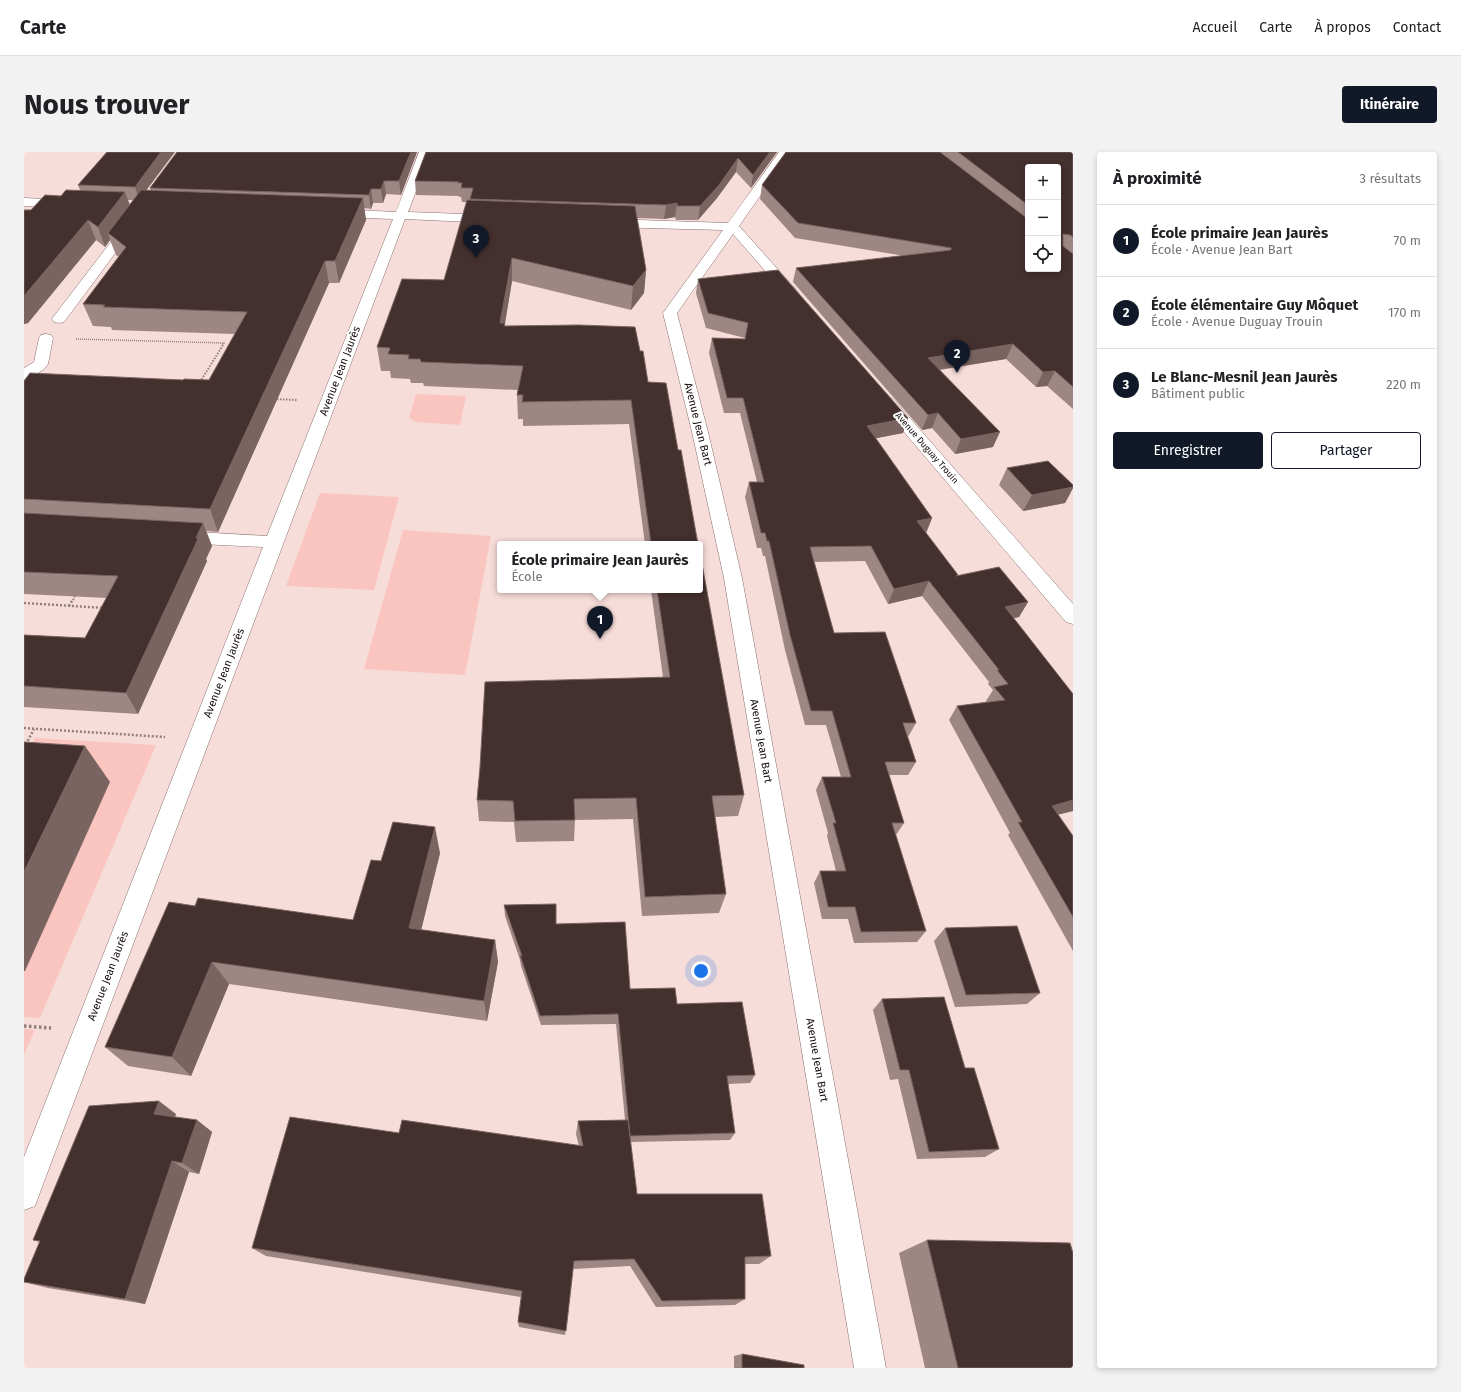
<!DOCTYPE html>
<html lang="fr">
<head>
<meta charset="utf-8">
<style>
	:root { --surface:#fff; --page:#f2f2f2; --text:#202124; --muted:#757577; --line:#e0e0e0; --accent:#111827 }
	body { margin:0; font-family:"Fira Sans",sans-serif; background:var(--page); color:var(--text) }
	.controls { position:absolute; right:12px; top:12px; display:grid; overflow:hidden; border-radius:4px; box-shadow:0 2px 6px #0003 }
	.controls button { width:36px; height:36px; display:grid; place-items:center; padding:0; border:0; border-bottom:1px solid var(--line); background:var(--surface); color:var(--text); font:20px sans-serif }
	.you { position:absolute; left:677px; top:819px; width:14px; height:14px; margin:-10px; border:3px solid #fff; border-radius:50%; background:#1a73e8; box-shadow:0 0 0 6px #1a73e833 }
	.badge { display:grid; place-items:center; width:26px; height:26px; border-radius:50%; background:var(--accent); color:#fff; font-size:13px; font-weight:700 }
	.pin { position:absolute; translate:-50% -33px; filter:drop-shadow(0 1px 2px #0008) }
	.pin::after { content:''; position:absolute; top:21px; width:14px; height:12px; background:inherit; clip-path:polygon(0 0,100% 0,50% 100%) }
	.popup { position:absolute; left:473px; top:389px; width:206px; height:52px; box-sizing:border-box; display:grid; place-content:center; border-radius:4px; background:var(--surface); filter:drop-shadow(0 1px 3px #0005); font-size:13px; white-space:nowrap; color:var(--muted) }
	.popup b { font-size:15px; color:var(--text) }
	.popup::after { content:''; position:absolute; left:50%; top:100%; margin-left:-8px; border:8px solid transparent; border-top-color:var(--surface) }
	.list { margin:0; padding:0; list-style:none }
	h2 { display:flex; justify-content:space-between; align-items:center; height:52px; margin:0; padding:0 16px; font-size:17px }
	h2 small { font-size:13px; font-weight:400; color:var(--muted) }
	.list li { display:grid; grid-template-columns:26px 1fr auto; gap:12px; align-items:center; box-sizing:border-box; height:72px; padding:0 16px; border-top:1px solid var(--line) }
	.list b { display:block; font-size:15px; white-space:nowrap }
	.list p { margin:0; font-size:13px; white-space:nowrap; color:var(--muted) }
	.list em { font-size:13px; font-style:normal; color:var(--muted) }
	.actions { display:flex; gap:8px; padding:12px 16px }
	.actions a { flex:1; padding:9px 0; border:1px solid var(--accent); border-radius:4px; text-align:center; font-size:14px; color:var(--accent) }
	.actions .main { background:var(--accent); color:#fff }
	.icon { flex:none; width:22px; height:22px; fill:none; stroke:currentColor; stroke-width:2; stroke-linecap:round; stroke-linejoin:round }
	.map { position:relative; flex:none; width:1049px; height:1216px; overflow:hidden; border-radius:4px }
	header { display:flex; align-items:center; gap:24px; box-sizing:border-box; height:56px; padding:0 20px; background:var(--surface); border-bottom:1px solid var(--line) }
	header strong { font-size:19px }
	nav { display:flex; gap:22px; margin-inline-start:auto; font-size:14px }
	.intro { display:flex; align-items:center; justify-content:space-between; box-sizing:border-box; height:96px; padding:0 24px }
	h1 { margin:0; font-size:28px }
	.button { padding:10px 18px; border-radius:4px; background:var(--accent); color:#fff; font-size:14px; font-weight:700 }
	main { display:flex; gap:24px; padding:0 24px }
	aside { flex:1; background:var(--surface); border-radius:4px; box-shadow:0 2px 6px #0003 }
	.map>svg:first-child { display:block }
</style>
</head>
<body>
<header>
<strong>Carte</strong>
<nav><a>Accueil</a><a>Carte</a><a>À propos</a><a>Contact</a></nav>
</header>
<div class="intro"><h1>Nous trouver</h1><a class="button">Itinéraire</a></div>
<main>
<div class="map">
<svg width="1049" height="1216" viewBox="0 0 1049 1216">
	<rect width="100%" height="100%" fill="#f7ddd9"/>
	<g fill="#fac5be">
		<path d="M 392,242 L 442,244 L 436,273 L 392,270 L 385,266 Z"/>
		<path d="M 296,341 L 375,345 L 350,438 L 262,434 Z"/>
		<path d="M 379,378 L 467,384 L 441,523 L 340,517 Z"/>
		<path d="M 11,586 L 132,593 L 16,866 L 0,865 L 0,607 Z"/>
		<path d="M 0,877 L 11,878 L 0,903 Z"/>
	</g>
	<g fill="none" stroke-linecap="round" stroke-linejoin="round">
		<g stroke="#866f6d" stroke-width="1">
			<g id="street">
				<path d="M 395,0 L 407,0 L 384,60 L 468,63 L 472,64 L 474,67 L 472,70 L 468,71 L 381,67 L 15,1043 L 11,1054 L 0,1058 L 0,1005 L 239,395 L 155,391 L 149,389 L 146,385 L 149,381 L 155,379 L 243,384 L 369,67 L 310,65 L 306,64 L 304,61 L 306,58 L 310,57 L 372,60 Z"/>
				<path d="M 755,0 L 767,0 L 715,74 L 775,141 L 773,144 L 763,144 L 709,82 L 653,161 L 684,280 L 718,426 L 862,1216 L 830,1216 L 700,426 L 668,280 L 639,161 L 699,78 L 584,75 L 580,74 L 578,71 L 580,68 L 584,67 L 704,71 Z"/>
				<path d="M 0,46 L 44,48 L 48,49 L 50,52 L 48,55 L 44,56 L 0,54 Z"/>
				<path d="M 107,68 L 111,69 L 113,72 L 40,170 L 35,171 L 30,170 L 28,167 L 30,164 L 103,69 Z"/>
				<path d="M 22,182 L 27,183 L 29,186 L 24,212 C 20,219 8,225 0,228 L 0,216 L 10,210 L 15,186 L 17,183 Z"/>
				<path d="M 863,245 L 869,247 L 1049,452 L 1049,472 L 1042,470 L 857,253 L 855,250 L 857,247 Z"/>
			</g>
		</g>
		<path stroke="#917f7c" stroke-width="1.5" stroke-dasharray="1 1" stroke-linecap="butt" d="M 52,187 L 200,191 L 198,194"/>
		<g stroke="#917f7c" stroke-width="2" stroke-dasharray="1.5 1.5" stroke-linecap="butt">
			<path d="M 176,230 L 199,193"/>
			<path d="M 250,247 L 273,248"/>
			<path d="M 49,448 L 52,442"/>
		</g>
		<g stroke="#917f7c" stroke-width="2.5" stroke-dasharray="2 2" stroke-linecap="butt">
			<path d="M 0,451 L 80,456"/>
			<path d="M 45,454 L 49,447"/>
			<path d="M 0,576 L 141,585"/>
			<path d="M 0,596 L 10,577"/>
		</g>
		<path stroke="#917f7c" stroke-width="3.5" stroke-dasharray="2.5 2.5" stroke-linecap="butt" d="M 0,874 L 27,876"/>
		<use href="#street" fill="#fff" fill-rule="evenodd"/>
	</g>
	<g fill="#9e8684" fill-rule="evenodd">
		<path d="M 83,0 L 123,39 L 127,39 L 126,36 L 153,0 L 393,0 L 377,43 L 362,42 L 359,51 L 349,51 L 347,57 L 340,56 L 342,68 L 315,131 L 305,131 L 194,380 L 182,379 L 188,394 L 182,407 L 183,409 L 114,562 L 0,555 L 0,483 L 61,486 L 83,446 L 0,442 L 0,229 L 185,228 L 211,182 L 88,178 L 87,175 L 69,174 L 59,152 L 95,105 L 92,103 L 86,88 L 81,95 L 72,88 L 4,171 L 0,172 L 0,58 L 7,58 L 37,44 L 56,38 L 54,33 ZM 104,48 L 109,48 L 106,53 Z"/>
		<path d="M 402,0 L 753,0 L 727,36 L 712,20 L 693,46 L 674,68 L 652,68 L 651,65 L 640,67 L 613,66 L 622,118 L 620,141 L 607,158 L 488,129 L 481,171 L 481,174 L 616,199 L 624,230 L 654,298 L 674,392 L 621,392 L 605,272 L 499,274 L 499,267 L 494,267 L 493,243 L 494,238 L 400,234 L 399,231 L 387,231 L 386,227 L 367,226 L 366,219 L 357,219 L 353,195 L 420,128 L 443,50 L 438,50 L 437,45 L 435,45 L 435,44 L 392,43 L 391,29 Z"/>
		<path d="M 762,0 L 1049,0 L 1049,257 L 1023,234 L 1012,235 L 982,207 L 916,218 L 969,295 L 931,302 L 908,276 L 898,278 L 769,130 L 772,116 L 881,104 L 771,86 L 736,47 L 738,33 ZM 1004,15 L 1034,117 L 1004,117 Z"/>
		<path d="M 674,127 L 884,266 L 879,281 L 852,286 L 908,366 L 902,381 L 934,423 L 1004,450 L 995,465 L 989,466 L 1049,542 L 1049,659 L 1034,662 L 1049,684 L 1049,799 L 984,683 L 986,681 L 925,568 L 933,554 L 962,550 L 962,549 L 969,538 L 964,532 L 965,530 L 898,444 L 864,452 L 841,409 L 790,410 L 810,481 L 892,571 L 884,585 L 892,610 L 884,623 L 865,623 L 880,671 L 872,683 L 902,779 L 893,790 L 830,791 L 824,767 L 798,767 L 790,731 L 796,719 L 812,719 L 803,684 L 804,681 L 792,638 L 798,625 L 817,625 L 802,573 L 781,573 L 761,498 L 741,404 L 739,404 L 737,396 L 733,396 L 721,345 L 725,330 L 733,330 L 716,261 L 700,261 L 685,201 L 688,186 L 721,187 L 721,186 L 682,176 L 672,141 Z"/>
		<path d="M 983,316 L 1049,333 L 1049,336 L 1041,351 L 999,359 L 975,333 Z"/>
		<path d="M 627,438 L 676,438 L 720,643 L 714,664 L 691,665 L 702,742 L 695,761 L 618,764 L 609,667 L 551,668 L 550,689 L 492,690 L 490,670 L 455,669 L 453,648 L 639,525 Z"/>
		<path d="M 416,701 L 397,778 L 471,788 L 474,810 L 463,869 L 205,832 L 167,924 L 104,914 L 81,895 L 171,754 L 329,768 L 357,709 Z"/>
		<path d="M 480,753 L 532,772 L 606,837 L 653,852 L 731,923 L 726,931 L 704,932 L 711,981 L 706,988 L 606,990 L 613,1042 L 747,1104 L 735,1112 L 721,1112 L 721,1147 L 711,1153 L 632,1155 L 606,1114 L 549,1117 L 541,1183 L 495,1175 L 494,1170 L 497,1145 L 242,1104 L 228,1096 L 375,981 L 555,994 L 552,982 L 554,969 L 601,968 L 592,872 L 517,873 L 497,814 L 496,808 L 481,764 Z"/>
		<path d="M 921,776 L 1016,841 L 1003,852 L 931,855 L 910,789 Z"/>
		<path d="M 858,847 L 941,916 L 975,997 L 961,1005 L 893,1007 L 874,927 L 866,928 L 849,858 Z"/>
		<path d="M 152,962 L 151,965 L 173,968 L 188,980 L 175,1022 L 165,1020 L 121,1152 L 24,1136 L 0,1130 L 15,1090 L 9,1088 Z"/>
		<path d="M 903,1088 L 1049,1216 L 901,1216 L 875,1101 Z"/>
		<path d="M 718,1202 L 780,1216 L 710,1216 L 710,1204 Z"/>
	</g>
	<g fill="#7a6461">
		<path d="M 137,0 L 151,0 L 115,48 L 111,35 Z"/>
		<path d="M 387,0 L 393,0 L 377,43 L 375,29 Z"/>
		<path d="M 746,0 L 753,0 L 727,36 L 729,23 Z"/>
		<path d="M 714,6 L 712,20 L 693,46 L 674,68 L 676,54 Z"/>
		<path d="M 360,29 L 362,42 L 359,51 L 357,37 Z"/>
		<path d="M 347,37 L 349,51 L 347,57 L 345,43 Z"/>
		<path d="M 101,40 L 108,59 L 84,81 L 86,88 L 81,95 L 74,75 Z"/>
		<path d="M 339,46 L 342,68 L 315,131 L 311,109 Z"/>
		<path d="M 653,51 L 651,65 L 640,67 L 642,53 Z"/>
		<path d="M 64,68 L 72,88 L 4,171 L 0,172 L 0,144 Z"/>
		<path d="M 488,106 L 488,129 L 481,171 L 482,194 L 476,171 Z"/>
		<path d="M 301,109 L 305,131 L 194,380 L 186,357 Z"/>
		<path d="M 622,118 L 620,141 L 607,158 L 609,134 Z"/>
		<path d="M 989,192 L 982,207 L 899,220 L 904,206 Z"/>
		<path d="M 1031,219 L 1023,234 L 1012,235 L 1019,220 Z"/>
		<path d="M 914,261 L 908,276 L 898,278 L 904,263 Z"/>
		<path d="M 884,266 L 879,281 L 838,289 L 843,274 Z"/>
		<path d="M 976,280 L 969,295 L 931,302 L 937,287 Z"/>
		<path d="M 1049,335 L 1049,336 L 1041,351 L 999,359 L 1008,343 Z"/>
		<path d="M 908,366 L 902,381 L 893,369 Z"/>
		<path d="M 179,371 L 188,394 L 182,407 L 183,409 L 114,562 L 102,541 Z"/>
		<path d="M 905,429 L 898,444 L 864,452 L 870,437 Z"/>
		<path d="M 1004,450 L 995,465 L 972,470 L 981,455 Z"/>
		<path d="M 61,594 L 86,630 L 1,819 L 0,819 L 0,720 Z"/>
		<path d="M 1049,648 L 1049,659 L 1017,667 L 1028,654 Z"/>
		<path d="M 411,675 L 416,701 L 392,799 L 385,776 Z"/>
		<path d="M 471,788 L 474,810 L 463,869 L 460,849 Z"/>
		<path d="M 188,810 L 205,832 L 167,924 L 148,905 Z"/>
		<path d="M 135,949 L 152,962 L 147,974 L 130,962 Z"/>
		<path d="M 173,968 L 188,980 L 175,1022 L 158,1011 Z"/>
		<path d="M 148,1009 L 165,1020 L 121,1152 L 101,1147 Z"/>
	</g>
	<g fill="#44302e" stroke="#7a6461">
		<path d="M 83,0 L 137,0 L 111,35 L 54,33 Z"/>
		<path d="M 153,0 L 387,0 L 375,29 L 360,29 L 357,37 L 347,37 L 345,43 L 126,36 Z"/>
		<path d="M 402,0 L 746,0 L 729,23 L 714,6 L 695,33 L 676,54 L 653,54 L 653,51 L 642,53 L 446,47 L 449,36 L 437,36 L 438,31 L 434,31 L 435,30 L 391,29 Z"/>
		<path d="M 762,0 L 916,0 L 1004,67 L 1004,117 L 1034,117 L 1034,15 L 1004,15 L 1004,53 L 934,0 L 1049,0 L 1049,85 L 1046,83 L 1039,82 L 1039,94 L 1049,102 L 1049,235 L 1031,219 L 1019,220 L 989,192 L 904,206 L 976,280 L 937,287 L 914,261 L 904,263 L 772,116 L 927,98 L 927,96 L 774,71 L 738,33 Z"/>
		<path d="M 42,38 L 101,40 L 74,75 L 64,68 L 0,144 L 0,58 L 7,58 L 21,43 L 37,44 Z"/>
		<path d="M 117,38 L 339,46 L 311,109 L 301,109 L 186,357 L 0,347 L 0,229 L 6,221 L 159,228 L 160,227 L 185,228 L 223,160 L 79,155 L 81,153 L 59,152 L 102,95 L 84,81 Z"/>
		<path d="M 443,48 L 611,54 L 622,118 L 609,134 L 488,106 L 476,171 L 481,171 L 480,174 L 555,173 L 611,175 L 616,199 L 619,199 L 624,230 L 642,231 L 654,298 L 657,298 L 674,392 L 627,392 L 607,248 L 498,250 L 499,243 L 493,243 L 499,214 L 397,210 L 396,207 L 384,207 L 385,203 L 364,202 L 366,196 L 353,195 L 378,127 L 420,128 Z"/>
		<path d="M 754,118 L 884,266 L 843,274 L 908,366 L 893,369 L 934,423 L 932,424 L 975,415 L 1004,450 L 981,455 L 1049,542 L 1049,648 L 1028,654 L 1049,684 L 1049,765 L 994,670 L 998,670 L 933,554 L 981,548 L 970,535 L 984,532 L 973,518 L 975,518 L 905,429 L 870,437 L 847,394 L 786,395 L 810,481 L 861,480 L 892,571 L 879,571 L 892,610 L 861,610 L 880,671 L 868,671 L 902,779 L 837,780 L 831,755 L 804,755 L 796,719 L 822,719 L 809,671 L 812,671 L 798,625 L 827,625 L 808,559 L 787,559 L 766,483 L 745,389 L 743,389 L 741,381 L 737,381 L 725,330 L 740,330 L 719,246 L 703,246 L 688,186 L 721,187 L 724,171 L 684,161 L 674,127 Z"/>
		<path d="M 1024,309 L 1049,333 L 1049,335 L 1008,343 L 983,316 Z"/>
		<path d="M 0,361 L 179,371 L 172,386 L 174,387 L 102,541 L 0,534 L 0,483 L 61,486 L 94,424 L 0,420 Z"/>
		<path d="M 676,401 L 720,643 L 688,644 L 702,742 L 621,745 L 612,646 L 550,647 L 551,668 L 491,669 L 489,649 L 453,648 L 456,615 L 461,530 L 646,525 L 633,438 L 676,438 Z"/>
		<path d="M 0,590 L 61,594 L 0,720 Z"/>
		<path d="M 369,670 L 411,675 L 385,776 L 471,788 L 460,849 L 188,810 L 148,905 L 81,895 L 145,750 L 171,754 L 174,746 L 329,768 L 347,708 L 357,709 Z"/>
		<path d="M 532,752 L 532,772 L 601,770 L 606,837 L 651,836 L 653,852 L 718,850 L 731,923 L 703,924 L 711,981 L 606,984 L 594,862 L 516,864 L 496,803 L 498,804 L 480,753 Z"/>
		<path d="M 993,774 L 1016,841 L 942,843 L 921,776 Z"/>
		<path d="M 920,845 L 941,916 L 950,916 L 975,997 L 905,1000 L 885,918 L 876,918 L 858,847 Z"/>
		<path d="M 135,949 L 130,962 L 173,968 L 158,1011 L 148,1009 L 101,1147 L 0,1130 L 0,1127 L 16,1089 L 9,1088 L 65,954 Z"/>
		<path d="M 266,965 L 375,981 L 378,968 L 559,994 L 554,969 L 604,968 L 613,1042 L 738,1042 L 747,1104 L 721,1105 L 721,1147 L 638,1149 L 610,1107 L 550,1109 L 542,1179 L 494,1170 L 498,1139 L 228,1096 Z"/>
		<path d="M 903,1088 L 1046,1091 L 1049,1101 L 1049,1216 L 934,1216 Z"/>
		<path d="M 718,1202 L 780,1213 L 780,1216 L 718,1216 Z"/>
	</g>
	<g text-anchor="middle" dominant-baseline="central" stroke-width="4" stroke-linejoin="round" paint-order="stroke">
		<g font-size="9" fill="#140b0a" stroke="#fff">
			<text transform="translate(903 296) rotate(49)">Avenue Duguay Trouin</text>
		</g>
		<g font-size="11" fill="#140b0a" stroke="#fff">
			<text transform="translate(316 219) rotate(-69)">Avenue Jean Jaurès</text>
			<text transform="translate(674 272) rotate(76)">Avenue Jean Bart</text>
			<text transform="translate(200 521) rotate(-69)">Avenue Jean Jaurès</text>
			<text transform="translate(737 589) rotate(80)">Avenue Jean Bart</text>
			<text transform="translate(84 824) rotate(-69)">Avenue Jean Jaurès</text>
			<text transform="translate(793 908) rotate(80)">Avenue Jean Bart</text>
		</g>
	</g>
</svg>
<div class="controls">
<button>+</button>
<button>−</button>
<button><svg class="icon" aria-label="locate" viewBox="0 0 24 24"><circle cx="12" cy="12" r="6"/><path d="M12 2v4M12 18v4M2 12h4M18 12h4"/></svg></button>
</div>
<div class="you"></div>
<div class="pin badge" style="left:576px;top:487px">1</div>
<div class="popup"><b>École primaire Jean Jaurès</b>École</div>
<div class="pin badge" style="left:933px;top:221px">2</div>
<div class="pin badge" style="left:452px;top:106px">3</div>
</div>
<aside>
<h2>À proximité<small>3 résultats</small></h2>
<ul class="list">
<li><span class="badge">1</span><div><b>École primaire Jean Jaurès</b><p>École · Avenue Jean Bart</p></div><em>70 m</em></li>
<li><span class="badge">2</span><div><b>École élémentaire Guy Môquet</b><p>École · Avenue Duguay Trouin</p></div><em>170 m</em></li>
<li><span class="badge">3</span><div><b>Le Blanc-Mesnil Jean Jaurès</b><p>Bâtiment public</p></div><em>220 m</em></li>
</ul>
<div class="actions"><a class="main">Enregistrer</a><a>Partager</a></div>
</aside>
</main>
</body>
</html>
